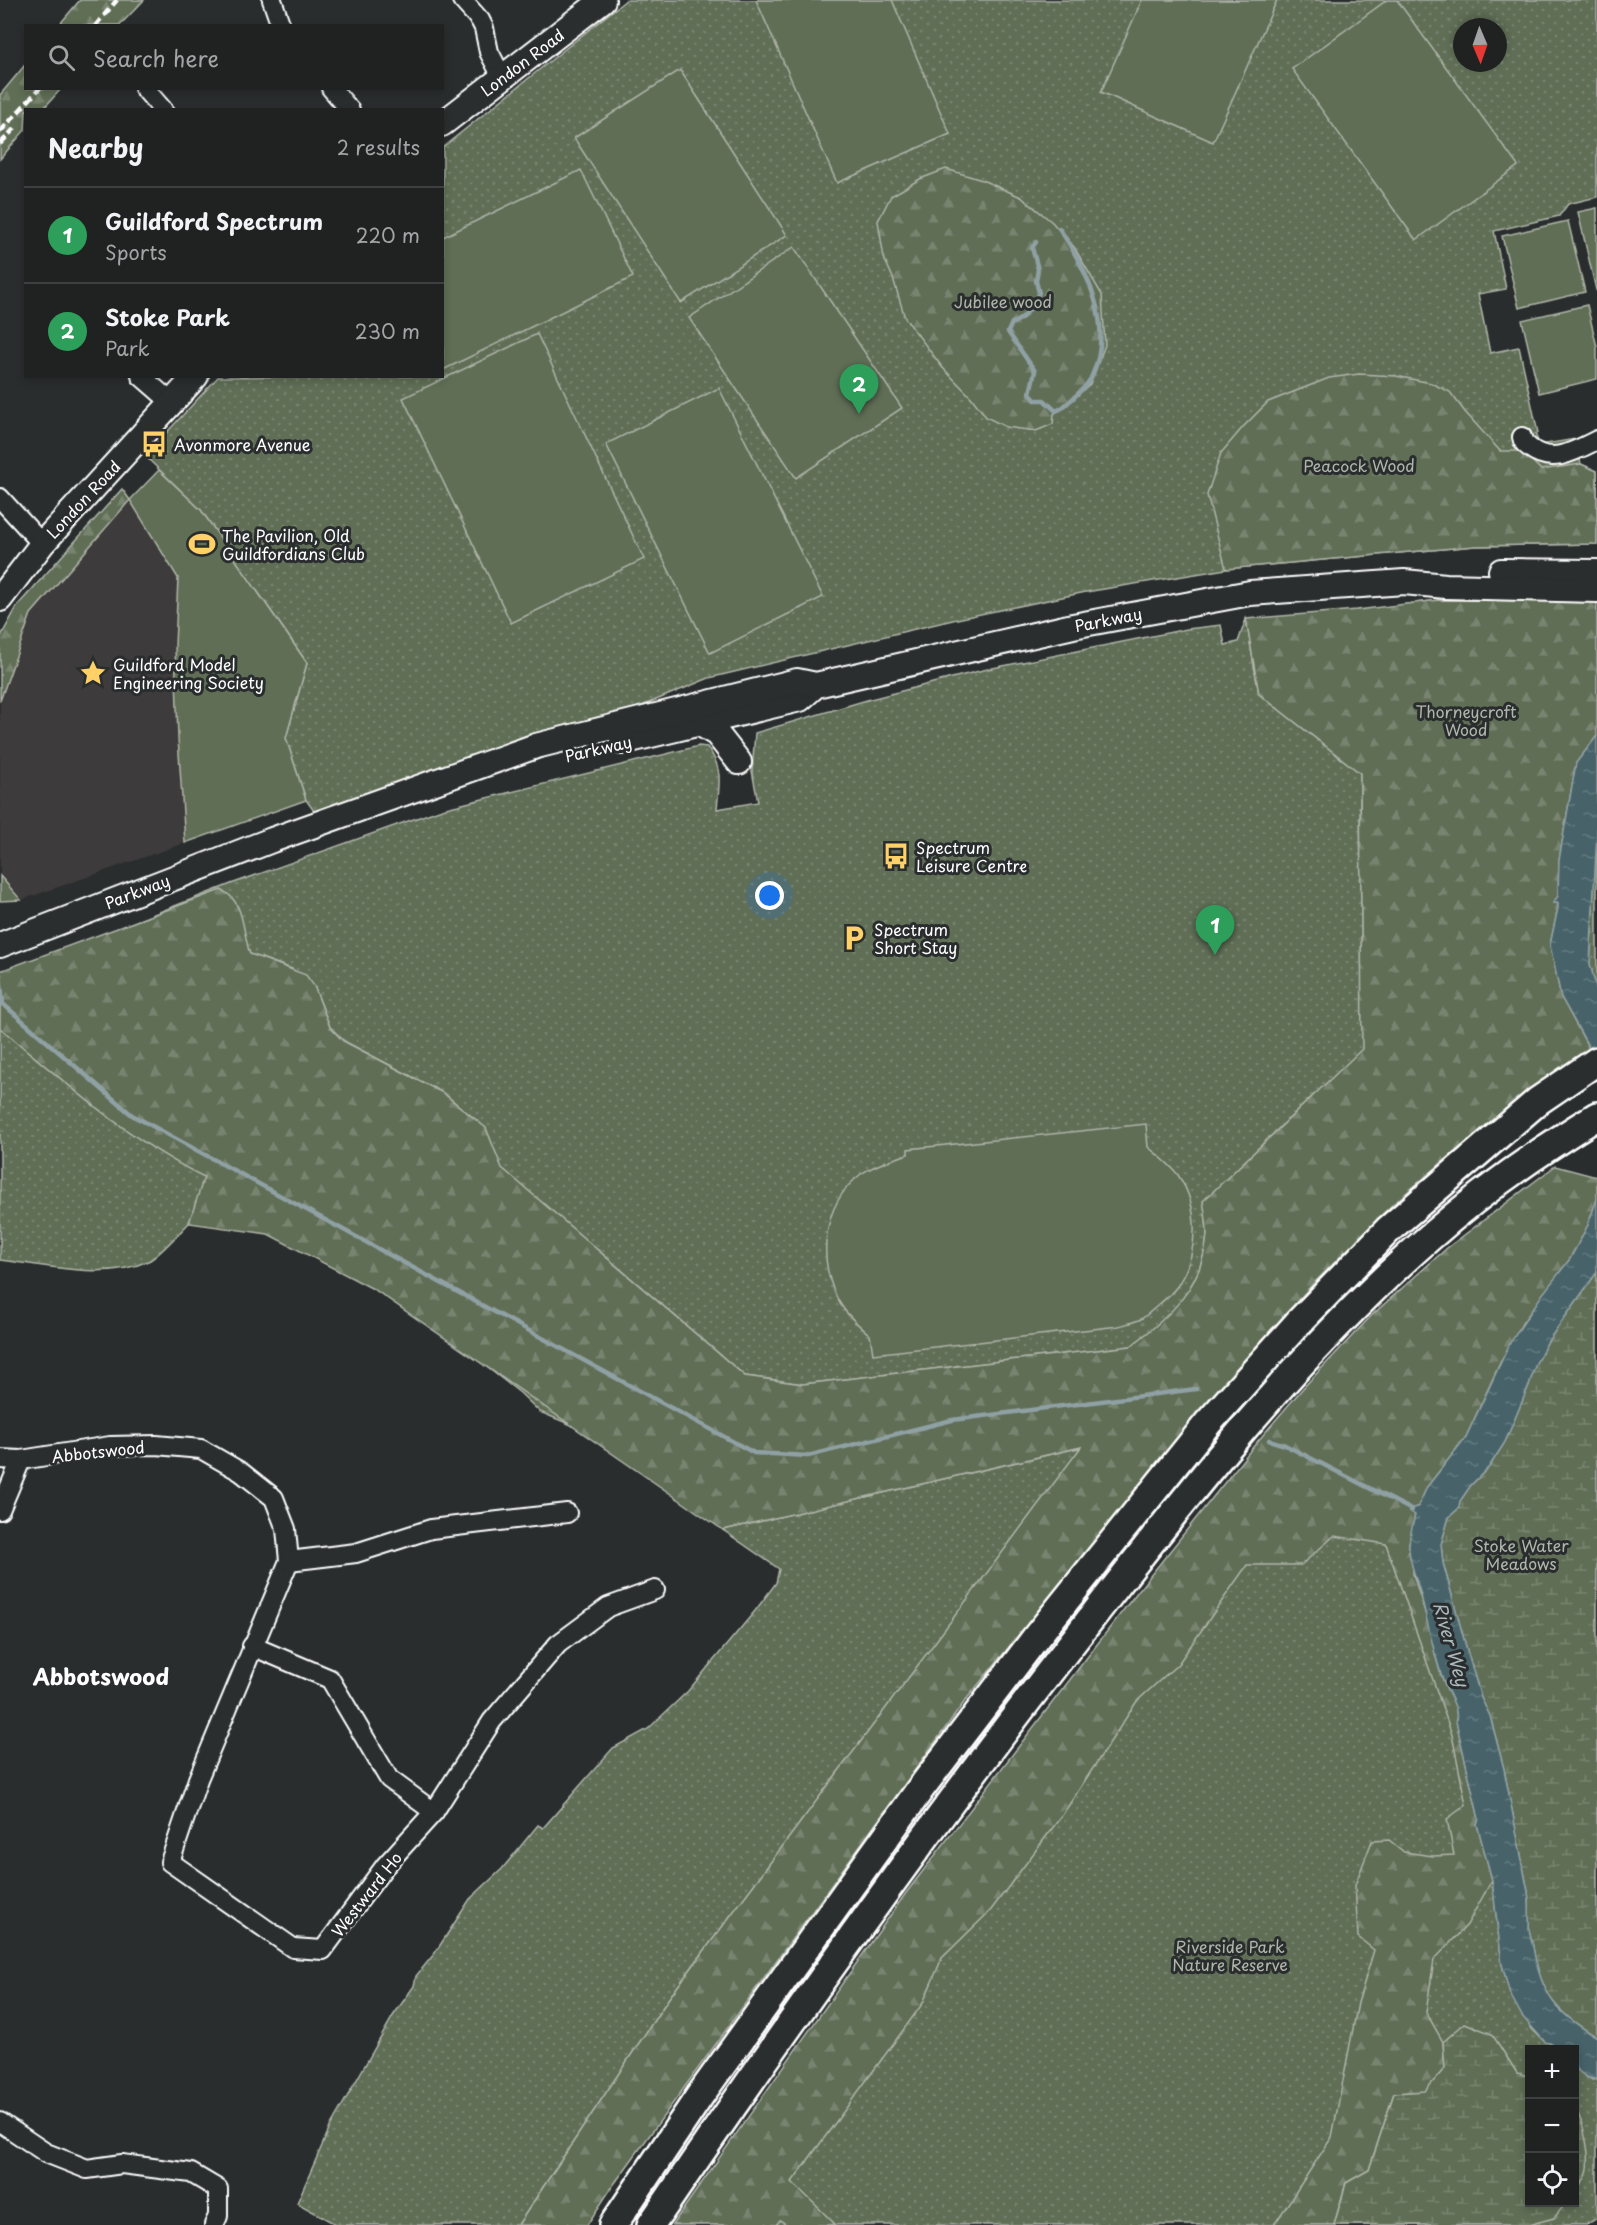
<!DOCTYPE html>
<html lang="en">
<head>
<meta charset="utf-8">
<style>
	:root { --surface:#202222; --page:#282a2a; --text:#f1f3f6; --muted:#a2a4a5; --line:#3d3f40; --accent:#0b8043 }
	body { margin:0; font-family:"Playpen Sans",sans-serif; background:var(--page); color:var(--text) }
	.controls { position:absolute; right:18px; bottom:18px; display:grid; overflow:hidden; border-radius:0px; box-shadow:0 3px 9px #0003 }
	.controls button { width:54px; height:54px; display:grid; place-items:center; padding:0; border:0; border-bottom:2px solid var(--line); background:var(--surface); color:var(--text); font:30px sans-serif }
	.compass { position:absolute; left:1453px; top:18px; width:54px; height:54px; border-radius:50%; background:var(--surface); box-shadow:0 3px 9px #0003; rotate:178deg }
	.you { position:absolute; left:770px; top:896px; width:21px; height:21px; margin:-15px; border:4px solid #fff; border-radius:50%; background:#1a73e8; box-shadow:0 0 0 9px #1a73e833 }
	.badge { display:grid; place-items:center; width:39px; height:39px; border-radius:50%; background:var(--accent); color:#fff; font-size:20px; font-weight:700 }
	.pin { position:absolute; translate:-50% -50px; filter:drop-shadow(0 2px 3px #0008) }
	.pin::after { content:''; position:absolute; top:32px; width:21px; height:18px; background:inherit; clip-path:polygon(0 0,100% 0,50% 100%) }
	.list { margin:0; padding:0; list-style:none }
	h2 { display:flex; justify-content:space-between; align-items:center; height:78px; margin:0; padding:0 24px; font-size:26px }
	h2 small { font-size:20px; font-weight:400; color:var(--muted) }
	.list li { display:grid; grid-template-columns:39px 1fr auto; gap:18px; align-items:center; box-sizing:border-box; height:96px; padding:0 24px; border-top:2px solid var(--line) }
	.list b { display:block; font-size:22px; white-space:nowrap }
	.list p { margin:0; font-size:20px; white-space:nowrap; color:var(--muted) }
	.list em { font-size:20px; font-style:normal; color:var(--muted) }
	.icon { flex:none; width:33px; height:33px; fill:none; stroke:currentColor; stroke-width:2; stroke-linecap:round; stroke-linejoin:round }
	.map { position:relative; flex:none; width:1597px; height:2225px; overflow:hidden }
	.search { position:absolute; background:var(--surface); box-shadow:0 3px 9px #0003; left:24px; top:24px; width:420px; height:66px; display:flex; align-items:center; gap:15px; box-sizing:border-box; padding:0 21px; border-radius:0px; color:var(--muted); font-size:22px }
	.panel { position:absolute; background:var(--surface); box-shadow:0 3px 9px #0003; left:24px; top:108px; width:420px; height:270px; border-radius:0px }
	.map>svg:first-child { display:block }
</style>
</head>
<body>
<div class="map">
<svg width="1597" height="2225" viewBox="0 0 1597 2225">
	<defs>
		<pattern id="grass-dots" width="8" height="8" patternUnits="userSpaceOnUse" patternTransform="scale(1.5)"><rect width="8" height="8" fill="#606e56"/><path d="M2 2h.1M6 6h.1" fill="none" stroke="#78846f" stroke-width="1.8" stroke-linecap="round"/></pattern>
		<pattern id="forest-firs" width="22" height="20" patternUnits="userSpaceOnUse" patternTransform="scale(1.5)"><rect width="22" height="20" fill="#606e56"/><path d="M5 1l3.5 6h-7zM16 11l3.5 6h-7z" fill="#78846f"/></pattern>
		<pattern id="wetland-marsh" width="20" height="14" patternUnits="userSpaceOnUse" patternTransform="scale(1.5)"><rect width="20" height="14" fill="#606e56"/><path d="M1 5h8M5 5V1M11 12h8M15 12V8" fill="none" stroke="#78846f"/></pattern>
		<pattern id="water-ripples" width="26" height="14" patternUnits="userSpaceOnUse" patternTransform="scale(1.5)"><rect width="26" height="14" fill="#466369"/><path d="M2 4q2-2 4 0t4 0M15 11q2-2 4 0t4 0" fill="none" stroke="#627a80"/></pattern>
	</defs>
	<rect width="100%" height="100%" fill="#2a2d2e"/>
	<filter id="ink" filterUnits="userSpaceOnUse"><feTurbulence type="fractalNoise" baseFrequency=".0167" numOctaves="2"/><feDisplacementMap in="SourceGraphic" scale="12" xChannelSelector="R" yChannelSelector="G"/><feConvolveMatrix kernelMatrix="1 2 1 2 8 2 1 2 1" color-interpolation-filters="sRGB"/></filter>
	<g filter="url(#ink)">
		<path fill="#3e3b3a" d="M 130,500 L 178,577 L 175,646 L 178,738 L 185,843 L 21,900 L 0,876 L 0,701 L 31,614 Z"/>
		<g fill="url(#grass-dots)" stroke="#b0b6aa" stroke-width="1.5" fill-rule="evenodd">
			<path d="M 626,0 L 1597,0 L 1597,197 L 1568,204 L 1559,216 L 1494,231 L 1506,289 L 1478,294 L 1490,353 L 1519,347 L 1538,433 L 1535,434 L 1540,445 L 1575,439 L 1581,464 L 1597,471 L 1597,544 L 1475,546 L 1226,569 L 1086,592 L 957,619 L 709,678 L 591,727 L 317,815 L 306,800 L 286,738 L 307,663 L 201,510 L 145,456 L 218,377 L 442,376 L 443,147 ZM 1462,27 L 1498,27 L 1498,63 L 1462,63 Z"/>
			<path d="M 1439,600 L 1597,736 L 1589,743 L 1577,1048 L 1221,1348 L 569,1424 L 540,1412 L 520,1393 L 479,1361 L 470,1348 L 288,1231 L 191,1218 L 189,1223 C 179,1233 158,1257 148,1261 C 105,1281 45,1265 0,1260 L 0,974 L 231,884 L 442,809 L 699,746 L 707,747 C 724,769 719,783 717,809 L 758,802 L 752,771 L 755,733 L 867,700 L 983,670 L 1187,629 L 1221,625 L 1225,645 L 1238,642 L 1246,619 L 1259,694 L 1360,773 L 1362,1001 L 1400,605 ZM 250,954 L 292,969 L 314,986 L 330,1027 L 344,1041 L 443,1093 L 481,1124 L 246,1026 ZM 1315,1094 L 1213,1336 L 809,1387 L 714,1373 L 598,1250 L 745,1376 L 803,1384 L 1131,1346 C 1171,1316 1203,1287 1207,1234 C 1207,1224 1205,1212 1204,1201 Z"/>
			<path d="M 1597,833 L 1597,991 L 1590,964 Z"/>
			<path d="M 1416,1299 L 1483,1841 L 1492,1880 L 1502,1964 L 1510,1993 L 1532,2029 L 1544,2041 L 1550,2043 L 1560,2049 L 1530,2050 L 1530,2202 L 1574,2202 L 1575,2066 L 1578,2070 L 1592,2080 L 1597,2079 L 1597,2218 L 1586,2225 L 715,2225 Z"/>
			<path d="M 1082,1447 L 669,1998 L 518,2225 L 337,2225 L 297,2203 L 331,2125 L 393,2016 L 414,1986 L 416,1976 L 435,1953 L 470,1899 L 502,1869 L 538,1825 L 543,1828 L 613,1748 L 648,1729 L 688,1691 L 755,1611 L 776,1583 L 779,1569 L 723,1530 Z"/>
		</g>
		<g fill="url(#forest-firs)" stroke="#b0b6aa" stroke-width="1.5">
			<path d="M 80,0 L 144,0 L 120,25 L 59,25 Z"/>
			<path d="M 25,65 L 26,88 L 61,89 L 43,109 L 26,110 L 25,130 L 0,159 L 0,95 Z"/>
			<path d="M 946,169 L 982,180 L 1021,197 L 1052,222 L 1074,247 L 1102,295 L 1105,345 L 1090,384 L 1054,414 L 1053,424 L 1036,431 L 1006,427 L 986,417 L 971,397 L 942,367 L 905,318 L 893,278 L 884,258 L 878,221 L 891,196 L 920,179 Z"/>
			<path d="M 1359,374 L 1396,376 L 1431,383 L 1450,392 L 1465,412 L 1500,451 L 1522,451 L 1541,470 L 1581,464 L 1597,471 L 1597,544 L 1475,546 L 1226,569 L 1207,495 L 1221,453 L 1243,427 L 1268,402 L 1329,378 Z"/>
			<path d="M 122,489 L 130,500 L 31,614 L 0,701 L 0,638 L 18,605 Z"/>
			<path d="M 1439,600 L 1597,601 L 1597,736 L 1576,763 L 1559,860 L 1558,896 L 1554,903 L 1558,903 L 1558,908 L 1550,945 L 1561,997 L 1592,1054 L 1493,1120 L 1392,1205 L 1311,1286 L 1216,1392 L 965,1701 L 612,2187 L 587,2225 L 518,2225 L 669,1998 L 1081,1447 L 723,1530 L 375,1290 L 268,1234 L 189,1223 L 204,1177 C 128,1140 65,1082 0,1028 L 0,971 L 221,890 C 245,900 242,931 250,954 L 306,975 L 314,986 L 330,1027 L 343,1041 L 443,1093 L 486,1128 L 502,1168 L 745,1376 L 803,1384 L 1131,1346 C 1170,1316 1203,1287 1207,1234 C 1207,1224 1205,1212 1203,1201 L 1362,1049 L 1360,773 L 1259,694 L 1246,619 L 1357,610 Z"/>
			<path d="M 0,876 L 21,900 L 0,901 Z"/>
			<path d="M 1555,1166 L 1597,1177 L 1597,1199 L 1588,1225 L 1570,1259 L 1523,1322 L 1500,1363 L 1466,1437 L 1427,1487 L 1418,1507 L 1413,1508 C 1418,1520 1409,1533 1409,1546 C 1408,1556 1414,1564 1413,1574 L 1433,1638 C 1432,1647 1441,1676 1445,1685 C 1450,1697 1459,1707 1456,1721 L 1479,1819 L 1477,1824 L 1492,1880 L 1467,1925 L 1434,1960 L 1426,2012 L 1443,2042 L 1445,2068 L 1425,2092 L 1394,2093 L 1369,2170 L 1346,2183 L 1334,2225 L 1274,2225 L 1332,2137 L 1358,2003 L 1374,1950 L 1358,1937 L 1355,1885 L 1372,1841 L 1389,1840 L 1404,1852 L 1433,1856 L 1454,1855 L 1447,1819 L 1466,1805 L 1452,1735 L 1386,1544 L 1334,1536 L 1301,1565 L 1247,1565 L 1178,1664 L 1137,1701 L 1063,1814 L 991,1910 L 942,1958 L 923,2003 L 792,2182 L 836,2225 L 787,2225 L 780,2220 L 776,2225 L 672,2225 L 906,1893 L 1138,1591 L 1257,1442 L 1303,1388 L 1372,1315 L 1447,1248 Z"/>
		</g>
		<g fill="url(#wetland-marsh)" stroke="#b0b6aa" stroke-width="1.5">
			<path d="M 1597,1272 L 1597,2037 C 1556,2013 1541,1995 1533,1947 C 1532,1941 1530,1935 1529,1929 C 1529,1917 1530,1905 1528,1892 L 1504,1769 L 1490,1716 L 1481,1698 L 1468,1654 L 1443,1563 L 1441,1544 L 1449,1517 L 1459,1508 L 1460,1501 L 1471,1485 L 1489,1467 L 1505,1442 L 1529,1385 L 1536,1363 L 1548,1341 Z"/>
			<path d="M 1465,2023 L 1492,2034 L 1517,2073 L 1529,2076 L 1530,2202 L 1566,2203 L 1554,2218 L 1528,2225 L 1334,2225 L 1346,2183 L 1369,2170 L 1394,2093 L 1425,2091 L 1445,2068 L 1443,2042 Z"/>
			<path d="M 1575,2107 C 1583,2122 1593,2160 1586,2176 C 1584,2181 1578,2187 1575,2191 Z"/>
		</g>
		<g fill="#606e56" stroke="#b0b6aa" stroke-width="1.5">
			<path d="M 756,0 L 892,0 L 950,134 L 837,183 Z"/>
			<path d="M 1142,0 L 1277,0 L 1213,142 L 1101,92 Z"/>
			<path d="M 1387,0 L 1397,0 L 1518,166 L 1416,240 L 1292,69 Z"/>
			<path d="M 680,70 L 787,235 L 681,303 L 574,138 Z"/>
			<path d="M 581,170 L 633,277 L 443,370 L 443,237 Z"/>
			<path d="M 1597,208 L 1597,289 L 1596,290 L 1578,212 Z"/>
			<path d="M 1568,221 L 1585,292 L 1519,308 L 1502,236 Z"/>
			<path d="M 794,247 L 902,408 L 796,478 L 689,318 Z"/>
			<path d="M 1587,305 L 1597,347 L 1597,379 L 1539,393 L 1522,320 Z"/>
			<path d="M 537,334 L 644,559 L 511,623 L 403,398 Z"/>
			<path d="M 719,388 L 823,597 L 710,653 L 606,444 Z"/>
			<path d="M 159,470 L 201,510 L 307,663 L 286,738 L 306,800 L 185,843 L 178,738 L 175,646 L 178,578 L 130,500 Z"/>
			<path d="M 1146,1124 L 1148,1147 C 1159,1156 1170,1164 1178,1175 C 1200,1207 1199,1253 1178,1285 C 1173,1293 1163,1301 1156,1307 C 1151,1311 1146,1316 1141,1319 C 1135,1322 1126,1324 1119,1326 L 873,1354 L 870,1335 C 860,1326 848,1317 841,1305 C 816,1264 821,1205 861,1174 C 875,1164 892,1160 908,1154 L 908,1149 Z"/>
		</g>
		<g fill="url(#water-ripples)" stroke="#90a1a5" stroke-width="1.5">
			<path d="M 1597,736 L 1597,833 L 1590,964 L 1597,991 L 1597,1062 L 1561,997 L 1550,945 L 1558,908 L 1558,903 L 1553,903 L 1558,896 L 1559,860 L 1576,763 Z"/>
			<path d="M 1597,1199 L 1597,1272 L 1548,1341 L 1536,1363 L 1529,1385 L 1505,1442 L 1489,1467 L 1471,1485 L 1460,1501 L 1459,1508 L 1449,1517 L 1441,1544 L 1443,1563 L 1468,1654 L 1481,1698 L 1490,1716 L 1504,1769 L 1528,1892 C 1530,1905 1529,1917 1529,1929 C 1530,1935 1532,1941 1533,1947 C 1541,1995 1556,2013 1597,2037 L 1597,2079 C 1588,2080 1579,2073 1575,2066 L 1574,2050 L 1560,2049 L 1550,2043 L 1545,2042 L 1522,2016 L 1510,1994 L 1502,1964 L 1492,1880 L 1477,1824 L 1479,1819 L 1456,1721 C 1459,1706 1448,1695 1444,1682 C 1433,1653 1428,1622 1420,1592 C 1416,1578 1409,1561 1409,1547 C 1409,1536 1413,1525 1415,1515 L 1407,1509 L 1408,1507 L 1413,1508 L 1418,1507 L 1427,1487 L 1466,1437 L 1510,1343 L 1542,1295 L 1570,1259 L 1588,1225 Z"/>
		</g>
		<g fill="none" stroke-linecap="round" stroke-linejoin="round">
			<g stroke="#90a1a5" stroke-width="4.5">
				<path d="M 1036,242 L 1032,248 L 1038,269 L 1036,281 L 1039,293 C 1033,304 1025,320 1012,323 L 1008,332 L 1035,371 L 1030,393 L 1035,400 L 1044,400 L 1056,411 L 1062,408 C 1072,399 1085,389 1091,378 C 1116,327 1087,270 1059,228"/>
				<path d="M 0,975 L 3,1004 L 132,1115 L 754,1453 L 808,1456 L 952,1420 L 1196,1389"/>
				<path d="M 1269,1440 L 1285,1445 L 1412,1510"/>
			</g>
			<g stroke="#fff" stroke-width="22">
				<g id="minor">
					<path d="M 272,0 L 281,26"/>
					<path d="M 462,0 L 480,20 L 484,28 L 489,52 L 502,77"/>
					<path d="M 144,88 L 163,110"/>
					<path d="M 331,88 L 350,110"/>
					<path d="M 141,376 L 172,403"/>
					<path d="M 1522,437 C 1523,443 1525,444 1530,448 C 1552,465 1575,451 1597,440"/>
					<path d="M 0,498 L 42,544"/>
					<path d="M 0,1459 L 21,1460 L 110,1446 L 156,1445 L 201,1449 L 241,1472 L 274,1498 L 286,1529 L 289,1561 L 198,1779 L 170,1862 L 293,1948 L 323,1950 L 385,1866 L 434,1812 L 492,1721 L 558,1644 L 608,1607 L 655,1590"/>
					<path d="M 0,1510 L 21,1460"/>
					<path d="M 289,1561 L 356,1553 L 431,1529 L 567,1513"/>
					<path d="M 252,1646 L 330,1679 L 389,1779 L 434,1812"/>
					<path d="M 0,2122 L 46,2153 L 87,2169 L 122,2164 L 191,2173 L 218,2189 L 218,2216 L 214,2225"/>
				</g>
			</g>
			<g stroke="#fff" stroke-width="28">
				<g id="major">
					<path d="M 442,124 L 603,0"/>
					<path d="M 1501,571 L 1597,572"/>
					<path d="M 0,599 L 42,544 L 196,376"/>
					<path d="M 699,723 L 717,734 L 739,762"/>
					<path d="M 622,742 L 800,699 L 816,685"/>
					<path d="M 0,945 L 272,840 L 536,746 L 797,681 L 816,685 L 1073,626 L 1250,593 L 1404,582 L 1446,586 L 1597,590"/>
				</g>
			</g>
			<g stroke="#fff" stroke-width="32">
				<g id="highway">
					<path d="M 613,2225 L 701,2094 L 921,1788 L 1037,1636 L 1208,1423 L 1297,1324 L 1389,1229 L 1538,1101 L 1597,1061"/>
					<path d="M 651,2225 C 788,2024 929,1826 1079,1634 C 1187,1495 1297,1353 1430,1237 C 1482,1191 1538,1152 1597,1116"/>
				</g>
			</g>
			<use href="#minor" stroke="#2a2d2e" stroke-width="18"/>
			<use href="#major" stroke="#2a2d2e" stroke-width="24"/>
			<use href="#highway" stroke="#2a2d2e" stroke-width="27"/>
			<g stroke="#fff" stroke-width="4.5" stroke-dasharray="9 4.5" stroke-linecap="butt">
				<path d="M 95,26 L 117,0"/>
				<path d="M 0,132 L 40,88"/>
				<path d="M 0,144 L 15,128"/>
			</g>
		</g>
	</g>
	<defs>
		<g id="bus-bare" transform="scale(2.07)"><path d="M-5-6H5V4H4V6H2V4H-2V6H-4V4H-5ZM-3.5-4V0h7V-4ZM-3.5 1.2v1.5H-2V1.2ZM2 1.2v1.5H3.5V1.2Z" fill="#ffd166" stroke="#2a2d2e" stroke-width="2.5" paint-order="stroke"/></g>
		<g id="stadium-bare" transform="scale(2.07)"><path d="M0-5a6.5 5 0 1 0 0 10a6.5 5 0 1 0 0-10ZM-3.5-1.8h7v3.6h-7Z" fill="#ffd166" stroke="#2a2d2e" stroke-width="2.5" paint-order="stroke"/></g>
		<g id="sight-bare" transform="scale(2.07)"><path d="M0-6L1.8-2.2L6-1.7L2.9 1.2L3.7 5.4L0 3.3L-3.7 5.4L-2.9 1.2L-6-1.7L-1.8-2.2Z" fill="#ffd166" stroke="#2a2d2e" stroke-width="2.5" paint-order="stroke"/></g>
		<g id="parking-bare" transform="scale(2.07)"><path d="M-3.5-5.5H1a3.5 3.5 0 0 1 0 7H-1V5.5H-3.5ZM-1-3.4V-.6H.8a1.4 1.4 0 0 0 0-2.8Z" fill="#ffd166" stroke="#2a2d2e" stroke-width="2.5" paint-order="stroke"/></g>
	</defs>
	<g fill-rule="evenodd">
		<use href="#bus-bare" x="154" y="444"/>
		<use href="#stadium-bare" x="202" y="544"/>
		<use href="#sight-bare" x="93" y="673"/>
		<use href="#bus-bare" x="896" y="856"/>
		<use href="#parking-bare" x="854" y="938"/>
	</g>
	<g text-anchor="middle" dominant-baseline="central" stroke-width="6" stroke-linejoin="round" paint-order="stroke">
		<g font-size="16" fill="#fff" stroke="#2a2d2e">
			<text transform="translate(522 62) rotate(-37)">London Road</text>
			<text transform="translate(83 499) rotate(-47)">London Road</text>
			<text transform="translate(1108 619) rotate(-11)">Parkway</text>
			<text transform="translate(598 748) rotate(-13)">Parkway</text>
			<text transform="translate(137 891) rotate(-21)">Parkway</text>
			<text transform="translate(98 1451) rotate(-6)">Abbotswood</text>
			<text transform="translate(366 1894) rotate(-52)">Westward Ho</text>
		</g>
		<g font-size="16" fill="#b0b6aa" stroke="#2a2d2e">
			<text x="1003" y="301">Jubilee wood</text>
			<text x="1359" y="465">Peacock Wood</text>
			<text x="1466" y="711">Thorneycroft<tspan x="1466" dy="18">Wood</tspan></text>
			<text x="1521" y="1545">Stoke Water<tspan x="1521" dy="18">Meadows</tspan></text>
			<text x="1230" y="1946">Riverside Park<tspan x="1230" dy="18">Nature Reserve</tspan></text>
		</g>
		<g font-size="16" fill="#fff" stroke="#2a2d2e" text-anchor="start">
			<text x="174" y="444">Avonmore Avenue</text>
			<text x="222" y="535">The Pavilion, Old<tspan x="222" dy="18">Guildfordians Club</tspan></text>
			<text x="113" y="664">Guildford Model<tspan x="113" dy="18">Engineering Society</tspan></text>
			<text x="916" y="847">Spectrum<tspan x="916" dy="18">Leisure Centre</tspan></text>
			<text x="874" y="929">Spectrum<tspan x="874" dy="18">Short Stay</tspan></text>
		</g>
		<g font-size="18" font-style="italic" fill="#acb9bc" stroke="#2a2d2e">
			<text transform="translate(1452 1644) rotate(74)">River Wey</text>
		</g>
		<g font-size="22" font-weight="bold" fill="#fff" stroke="#2a2d2e">
			<text x="101" y="1675">Abbotswood</text>
		</g>
	</g>
</svg>
<div class="controls">
<button>+</button>
<button>−</button>
<button><svg class="icon" aria-label="locate" viewBox="0 0 24 24"><circle cx="12" cy="12" r="6"/><path d="M12 2v4M12 18v4M2 12h4M18 12h4"/></svg></button>
</div>
<svg class="compass" viewBox="-18 -18 36 36"><path d="M0-13l5 13h-10z" fill="#e53935"/><path d="M0 13l5-13h-10z" fill="#a2a4a5"/></svg>
<div class="you"></div>
<div class="pin badge" style="left:1215px;top:955px;background:#2e9e5b">1</div>
<div class="pin badge" style="left:859px;top:414px;background:#2e9e5b">2</div>
<div class="search"><svg class="icon" aria-label="search" viewBox="0 0 24 24"><circle cx="10" cy="10" r="6"/><path d="M15 15l6 6"/></svg>Search here</div>
<section class="panel">
<h2>Nearby<small>2 results</small></h2>
<ul class="list">
<li><span class="badge" style="background:#2e9e5b">1</span><div><b>Guildford Spectrum</b><p>Sports</p></div><em>220 m</em></li>
<li><span class="badge" style="background:#2e9e5b">2</span><div><b>Stoke Park</b><p>Park</p></div><em>230 m</em></li>
</ul>
</section>
</div>
</body>
</html>
